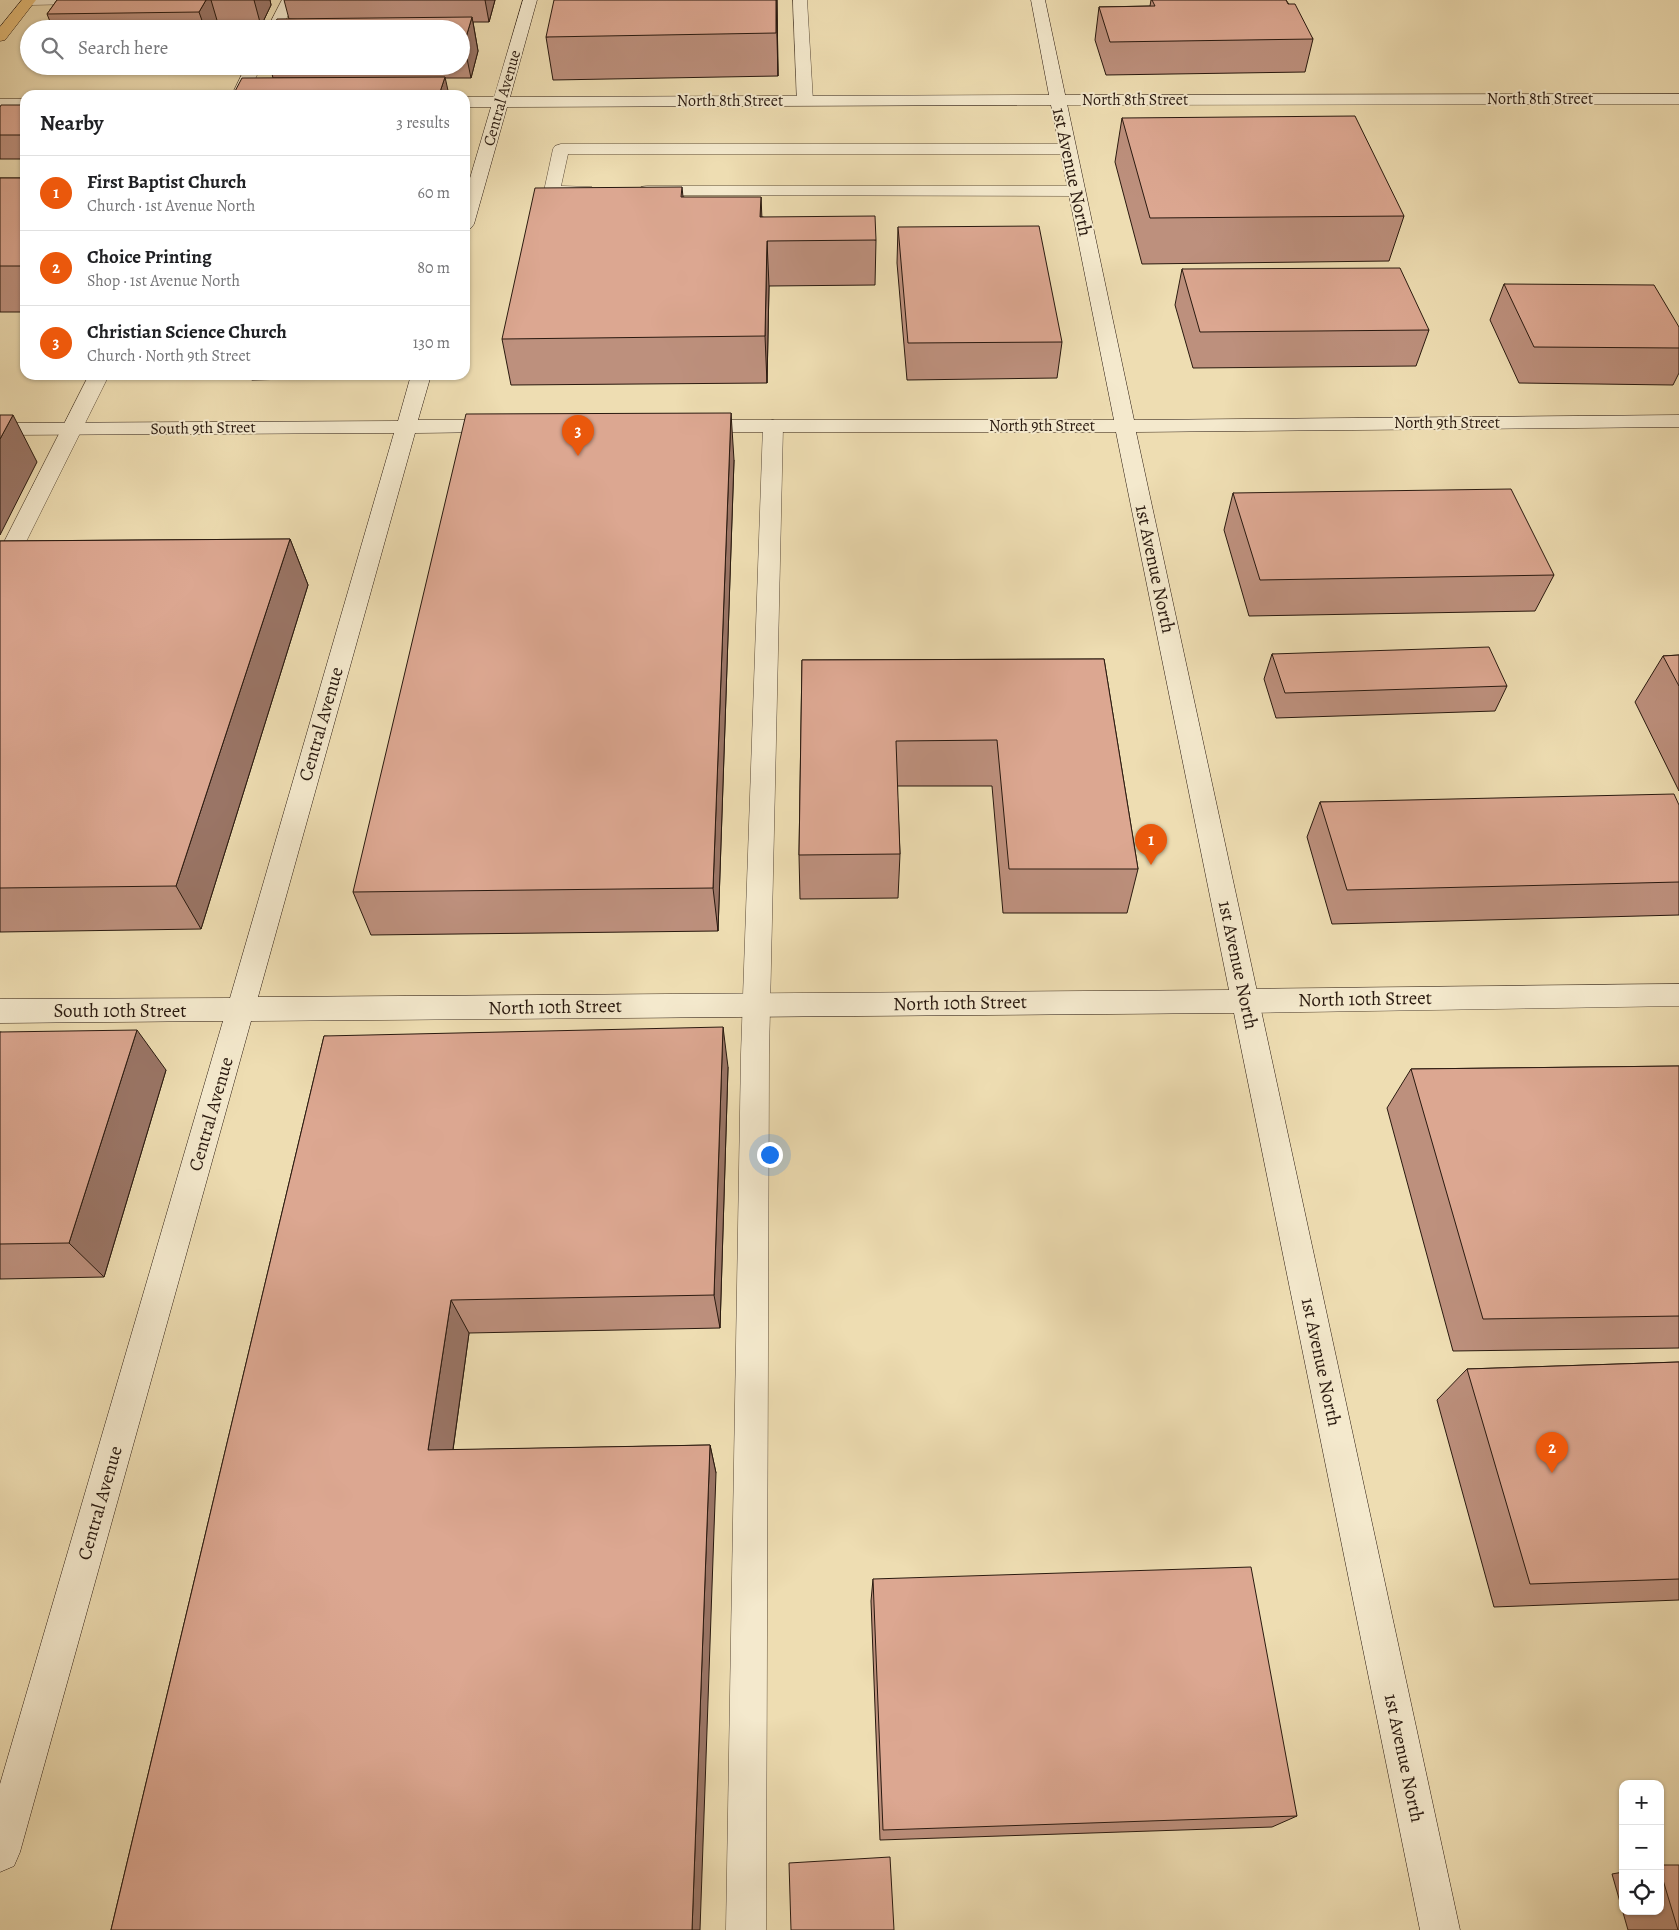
<!DOCTYPE html>
<html lang="en">
<head>
<meta charset="utf-8">
<style>
	:root { --surface:#fff; --page:#f6f6f6; --text:#202124; --muted:#757577; --line:#e0e0e0; --accent:#ea580c }
	body { margin:0; font-family:Alegreya,serif; background:var(--page); color:var(--text) }
	.controls { position:absolute; right:15px; bottom:15px; display:grid; overflow:hidden; border-radius:10px; box-shadow:0 1px 4px #0004 }
	.controls button { width:45px; height:45px; display:grid; place-items:center; padding:0; border:0; border-bottom:1px solid var(--line); background:var(--surface); color:var(--text); font:25px sans-serif }
	.you { position:absolute; left:769px; top:1154px; width:18px; height:18px; margin:-12px; border:4px solid #fff; border-radius:50%; background:#1a73e8; box-shadow:0 0 0 8px #1a73e833 }
	.badge { display:grid; place-items:center; width:32px; height:32px; border-radius:50%; background:var(--accent); color:#fff; font-size:16px; font-weight:700 }
	.pin { position:absolute; translate:-50% -41px; filter:drop-shadow(0 1px 2px #0008) }
	.pin::after { content:''; position:absolute; top:26px; width:18px; height:15px; background:inherit; clip-path:polygon(0 0,100% 0,50% 100%) }
	.list { margin:0; padding:0; list-style:none }
	h2 { display:flex; justify-content:space-between; align-items:center; height:65px; margin:0; padding:0 20px; font-size:21px }
	h2 small { font-size:16px; font-weight:400; color:var(--muted) }
	.list li { display:grid; grid-template-columns:32px 1fr auto; gap:15px; align-items:center; box-sizing:border-box; height:75px; padding:0 20px; border-top:1px solid var(--line) }
	.list b { display:block; font-size:19px; white-space:nowrap }
	.list p { margin:0; font-size:16px; white-space:nowrap; color:var(--muted) }
	.list em { font-size:16px; font-style:normal; color:var(--muted) }
	.icon { flex:none; width:28px; height:28px; fill:none; stroke:currentColor; stroke-width:2; stroke-linecap:round; stroke-linejoin:round }
	.map { position:relative; flex:none; width:1679px; height:1930px; overflow:hidden }
	.search { position:absolute; background:var(--surface); box-shadow:0 1px 4px #0004; left:20px; top:20px; width:450px; height:55px; display:flex; align-items:center; gap:12px; box-sizing:border-box; padding:0 18px; border-radius:28px; color:var(--muted); font-size:19px }
	.panel { position:absolute; background:var(--surface); box-shadow:0 1px 4px #0004; left:20px; top:90px; width:450px; height:290px; border-radius:15px }
	.map>svg:first-child { display:block }
</style>
</head>
<body>
<div class="map">
<svg width="1679" height="1930" viewBox="0 0 1679 1930">
	<rect width="100%" height="100%" fill="#eeddb2"/>
	<filter id="stains"><feTurbulence type="fractalNoise" baseFrequency=".004" numOctaves="4"/><feColorMatrix values="0 0 0 0 .2 0 0 0 0 .09 0 0 0 0 .02 0 0 0 .5 -.17"/></filter>
	<radialGradient id="worn" r=".72"><stop offset=".6" stop-color="#630" stop-opacity="0"/><stop offset="1" stop-color="#630" stop-opacity=".3"/></radialGradient>
	<g fill="none" stroke-linecap="round" stroke-linejoin="round">
		<g stroke="#5a4a38" stroke-width="1">
			<g id="lane">
				<path d="M 23,0 L 89,0 L 87,3 L 82,4 L 29,5 L 24,4 Z"/>
				<path d="M 282,0 L 296,0 L 281,29 L 267,29 Z"/>
				<path d="M 793,0 L 807,0 L 813,101 L 811,104 L 799,104 L 797,101 Z"/>
				<path d="M 246,66 L 261,66 L 248,95 L 232,95 Z"/>
				<path d="M 561,144 L 1067,144 L 1073,146 L 1075,149 L 1073,152 L 1067,154 L 568,154 L 561,186 L 592,187 L 594,191 L 592,195 C 579,198 559,198 546,195 L 544,191 L 553,149 L 555,146 Z"/>
				<path d="M 647,186 L 1076,186 L 1082,187 L 1084,191 L 1082,195 L 1076,196 L 641,195 L 639,191 L 641,187 Z"/>
				<path d="M 89,375 L 109,375 L 11,572 L 8,577 L 0,579 L 0,550 Z"/>
				<path d="M 773,420 L 780,422 L 783,426 L 769,1054 L 766,1930 L 726,1930 L 741,1054 L 763,426 L 766,422 Z"/>
			</g>
		</g>
		<g stroke="#5a4a38" stroke-width="1">
			<g id="street">
				<path d="M 1679,94 L 1679,104 L 1057,105 L 1052,103 L 1049,100 L 1052,97 L 1057,95 Z"/>
				<path d="M 1679,984 L 1679,1006 L 1245,1013 L 1235,1009 L 1231,1001 L 1235,993 L 1245,989 Z"/>
			</g>
		</g>
		<g stroke="#29190f" stroke-width="1">
			<g id="secondary">
				<path d="M 523,0 L 537,0 L 510,97 L 1049,95 L 1031,0 L 1045,0 L 1134,420 L 1679,415 L 1679,427 L 1136,432 L 1460,1930 L 1420,1930 L 1234,1013 L 251,1021 L 20,1852 L 14,1866 L 0,1872 L 0,1784 L 223,1021 L 0,1023 L 0,999 L 230,998 L 394,433 L 0,435 L 0,423 L 398,421 L 411,375 L 431,375 L 418,420 L 500,420 L 507,422 L 510,426 L 507,430 L 500,432 L 415,433 L 258,997 L 1229,990 L 1116,432 L 696,432 L 689,430 L 686,426 L 689,422 L 696,420 L 1114,420 L 1051,105 L 507,107 L 474,224 L 471,228 L 465,229 L 465,195 L 491,107 L 465,107 L 465,97 L 494,97 Z"/>
				<rect x="0" y="99" width="25" height="10"/>
			</g>
		</g>
		<g stroke="#29190f" stroke-width="1">
			<path id="primary" d="M 22,0 L 36,0 L 5,40 L 0,41 L 0,27 Z"/>
		</g>
		<use href="#lane" fill="#f4e9cd" fill-rule="evenodd"/>
		<use href="#street" fill="#f4e9cd" fill-rule="evenodd"/>
		<use href="#secondary" fill="#f4e9cd" fill-rule="evenodd"/>
		<use href="#primary" fill="#e7be79" fill-rule="evenodd"/>
	</g>
	<g fill="#bd907d" stroke="#29190f">
		<path d="M 57,0 L 270,0 L 271,5 L 261,26 L 219,27 L 219,29 L 53,29 L 47,14 Z"/>
		<path d="M 284,0 L 495,0 L 489,22 L 473,22 L 478,51 L 471,78 L 273,78 L 270,66 L 461,66 L 461,29 L 289,19 Z"/>
		<path d="M 777,0 L 778,76 L 553,80 L 546,37 Z"/>
		<path d="M 1151,0 L 1286,0 L 1313,39 L 1305,72 L 1106,75 L 1095,40 L 1099,7 L 1150,6 Z"/>
		<path d="M 25,105 L 25,159 L 0,159 L 0,107 Z"/>
		<path d="M 1122,118 L 1404,216 L 1389,261 L 1142,264 L 1115,162 Z"/>
		<rect x="0" y="178" width="25" height="134"/>
		<path d="M 682,187 L 683,197 L 762,217 L 876,240 L 875,285 L 769,286 L 767,383 L 511,385 L 502,339 Z"/>
		<path d="M 898,227 L 1062,342 L 1057,378 L 907,380 L 897,263 Z"/>
		<path d="M 1182,269 L 1429,330 L 1416,366 L 1193,368 L 1175,305 Z"/>
		<path d="M 1504,284 L 1679,327 L 1679,373 L 1673,385 L 1519,383 L 1490,320 Z"/>
		<path d="M 245,375 L 299,375 L 290,379 L 252,380 Z"/>
		<path d="M 734,460 L 718,931 L 371,935 L 353,892 Z"/>
		<path d="M 1233,493 L 1554,575 L 1535,611 L 1249,616 L 1224,530 Z"/>
		<path d="M 290,539 L 308,585 L 201,929 L 0,932 L 0,541 Z"/>
		<path d="M 1272,654 L 1507,686 L 1495,711 L 1276,718 L 1264,679 Z"/>
		<path d="M 1679,655 L 1679,791 L 1635,702 L 1663,656 Z"/>
		<path d="M 1104,659 L 1138,869 L 1127,913 L 1003,913 L 992,786 L 897,786 L 900,854 L 898,898 L 800,899 L 799,855 L 802,660 Z"/>
		<path d="M 1320,802 L 1679,805 L 1679,915 L 1332,924 L 1307,837 Z"/>
		<path d="M 0,1032 L 166,1070 L 104,1277 L 0,1279 Z"/>
		<path d="M 324,1036 L 728,1067 L 720,1328 L 469,1333 L 453,1450 L 710,1445 L 716,1473 L 111,1930 Z"/>
		<path d="M 1679,1066 L 1679,1348 L 1453,1351 L 1387,1108 L 1411,1069 Z"/>
		<path d="M 1679,1362 L 1679,1600 L 1494,1607 L 1437,1400 L 1467,1369 Z"/>
		<path d="M 873,1579 L 1297,1816 L 1272,1827 L 880,1840 L 871,1601 Z"/>
		<path d="M 1660,1865 L 1679,1930 L 1628,1930 L 1612,1874 L 1623,1872 L 1623,1911 L 1660,1911 Z"/>
	</g>
	<g fill="#9a7566" stroke="#29190f">
		<path d="M 206,0 L 211,0 L 219,27 L 219,29 L 205,29 L 199,12 Z"/>
		<path d="M 254,0 L 270,0 L 271,5 L 261,26 Z"/>
		<path d="M 485,0 L 495,0 L 489,22 Z"/>
		<path d="M 776,0 L 777,0 L 777,4 L 778,76 Z"/>
		<path d="M 472,17 L 478,51 L 471,78 L 464,44 Z"/>
		<path d="M 445,77 L 449,95 L 439,95 Z"/>
		<path d="M 761,197 L 763,242 L 760,217 Z"/>
		<path d="M 767,241 L 769,286 L 767,383 L 765,336 Z"/>
		<path d="M 289,375 L 299,375 L 290,379 Z"/>
		<path d="M 731,413 L 734,460 L 718,931 L 713,888 Z"/>
		<path d="M 13,415 L 37,462 L 0,535 L 0,439 Z"/>
		<path d="M 290,539 L 308,585 L 201,929 L 176,886 Z"/>
		<path d="M 723,1027 L 728,1067 L 720,1328 L 714,1295 Z"/>
		<path d="M 137,1030 L 166,1070 L 104,1277 L 69,1243 Z"/>
		<path d="M 451,1300 L 469,1333 L 449,1478 L 428,1450 Z"/>
		<path d="M 710,1445 L 716,1473 L 700,1930 L 692,1930 Z"/>
	</g>
	<g fill="#dca791" stroke="#29190f">
		<path d="M 57,0 L 206,0 L 199,12 L 47,14 Z"/>
		<path d="M 554,0 L 776,0 L 776,33 L 546,37 Z"/>
		<path d="M 1152,0 L 1286,0 L 1288,4 L 1295,4 L 1313,39 L 1110,42 L 1099,7 L 1155,6 Z"/>
		<path d="M 472,17 L 464,44 L 461,44 L 461,29 L 272,29 L 277,19 Z"/>
		<path d="M 445,77 L 439,95 L 233,95 L 242,78 Z"/>
		<path d="M 1,105 L 25,105 L 25,135 L 0,135 L 0,107 Z"/>
		<path d="M 1355,116 L 1404,216 L 1150,218 L 1122,118 Z"/>
		<rect x="0" y="178" width="25" height="88"/>
		<path d="M 682,187 L 681,197 L 761,197 L 760,217 L 875,216 L 876,240 L 767,241 L 765,336 L 502,339 L 535,188 Z"/>
		<path d="M 1039,226 L 1062,342 L 908,343 L 898,227 Z"/>
		<path d="M 1400,268 L 1429,330 L 1200,332 L 1182,269 Z"/>
		<path d="M 1504,284 L 1654,285 L 1679,327 L 1679,348 L 1534,347 Z"/>
		<path d="M 731,413 L 713,888 L 353,892 L 466,414 Z"/>
		<path d="M 0,415 L 13,415 L 0,439 Z"/>
		<path d="M 1511,489 L 1554,575 L 1260,580 L 1233,493 Z"/>
		<path d="M 290,539 L 176,886 L 0,888 L 0,541 Z"/>
		<path d="M 1489,647 L 1507,686 L 1285,693 L 1272,654 Z"/>
		<path d="M 1679,655 L 1679,686 L 1663,656 Z"/>
		<path d="M 1104,659 L 1138,869 L 1009,869 L 997,740 L 896,741 L 900,854 L 799,855 L 802,660 Z"/>
		<path d="M 1674,794 L 1679,805 L 1679,882 L 1347,890 L 1320,802 Z"/>
		<path d="M 723,1027 L 714,1295 L 451,1300 L 428,1450 L 710,1445 L 692,1930 L 111,1930 L 324,1036 Z"/>
		<path d="M 137,1030 L 69,1243 L 0,1244 L 0,1032 Z"/>
		<path d="M 1679,1066 L 1679,1316 L 1483,1319 L 1411,1069 Z"/>
		<path d="M 1679,1362 L 1679,1579 L 1530,1584 L 1467,1369 Z"/>
		<path d="M 1251,1567 L 1297,1816 L 883,1830 L 873,1579 Z"/>
		<path d="M 890,1857 L 894,1930 L 791,1930 L 789,1863 Z"/>
		<path d="M 1660,1865 L 1679,1865 L 1679,1930 L 1678,1930 L 1660,1870 Z"/>
	</g>
	<g text-anchor="middle" dominant-baseline="central" stroke-width="4" stroke-linejoin="round" paint-order="stroke">
		<g font-size="16" fill="#29190f" stroke="#f4e9cd">
			<text transform="translate(502 98) rotate(-74)">Central Avenue</text>
			<text x="1540" y="99">North 8th Street</text>
			<text x="1135" y="100">North 8th Street</text>
			<text x="730" y="101">North 8th Street</text>
			<text x="1447" y="423">North 9th Street</text>
			<text x="1042" y="426">North 9th Street</text>
			<text transform="translate(203 428) rotate(-1)">South 9th Street</text>
		</g>
		<g font-size="19" fill="#29190f" stroke="#f4e9cd">
			<text transform="translate(1072 172) rotate(78)">1st Avenue North</text>
			<text transform="translate(1155 569) rotate(78)">1st Avenue North</text>
			<text transform="translate(321 724) rotate(-74)">Central Avenue</text>
			<text transform="translate(1238 965) rotate(78)">1st Avenue North</text>
			<text transform="translate(1365 999) rotate(-1)">North 10th Street</text>
			<text transform="translate(960 1003) rotate(-1)">North 10th Street</text>
			<text transform="translate(555 1007) rotate(-1)">North 10th Street</text>
			<text x="120" y="1011">South 10th Street</text>
			<text transform="translate(211 1114) rotate(-74)">Central Avenue</text>
			<text transform="translate(1321 1362) rotate(78)">1st Avenue North</text>
			<text transform="translate(100 1503) rotate(-74)">Central Avenue</text>
			<text transform="translate(1404 1758) rotate(78)">1st Avenue North</text>
		</g>
	</g>
	<rect width="100%" height="100%" filter="url(#stains)"/>
	<rect width="100%" height="100%" fill="url(#worn)"/>
</svg>
<div class="controls">
<button>+</button>
<button>−</button>
<button><svg class="icon" aria-label="locate" viewBox="0 0 24 24"><circle cx="12" cy="12" r="6"/><path d="M12 2v4M12 18v4M2 12h4M18 12h4"/></svg></button>
</div>
<div class="you"></div>
<div class="pin badge" style="left:1151px;top:865px">1</div>
<div class="pin badge" style="left:1552px;top:1473px">2</div>
<div class="pin badge" style="left:578px;top:456px">3</div>
<div class="search"><svg class="icon" aria-label="search" viewBox="0 0 24 24"><circle cx="10" cy="10" r="6"/><path d="M15 15l6 6"/></svg>Search here</div>
<section class="panel">
<h2>Nearby<small>3 results</small></h2>
<ul class="list">
<li><span class="badge">1</span><div><b>First Baptist Church</b><p>Church · 1st Avenue North</p></div><em>60 m</em></li>
<li><span class="badge">2</span><div><b>Choice Printing</b><p>Shop · 1st Avenue North</p></div><em>80 m</em></li>
<li><span class="badge">3</span><div><b>Christian Science Church</b><p>Church · North 9th Street</p></div><em>130 m</em></li>
</ul>
</section>
</div>
</body>
</html>
